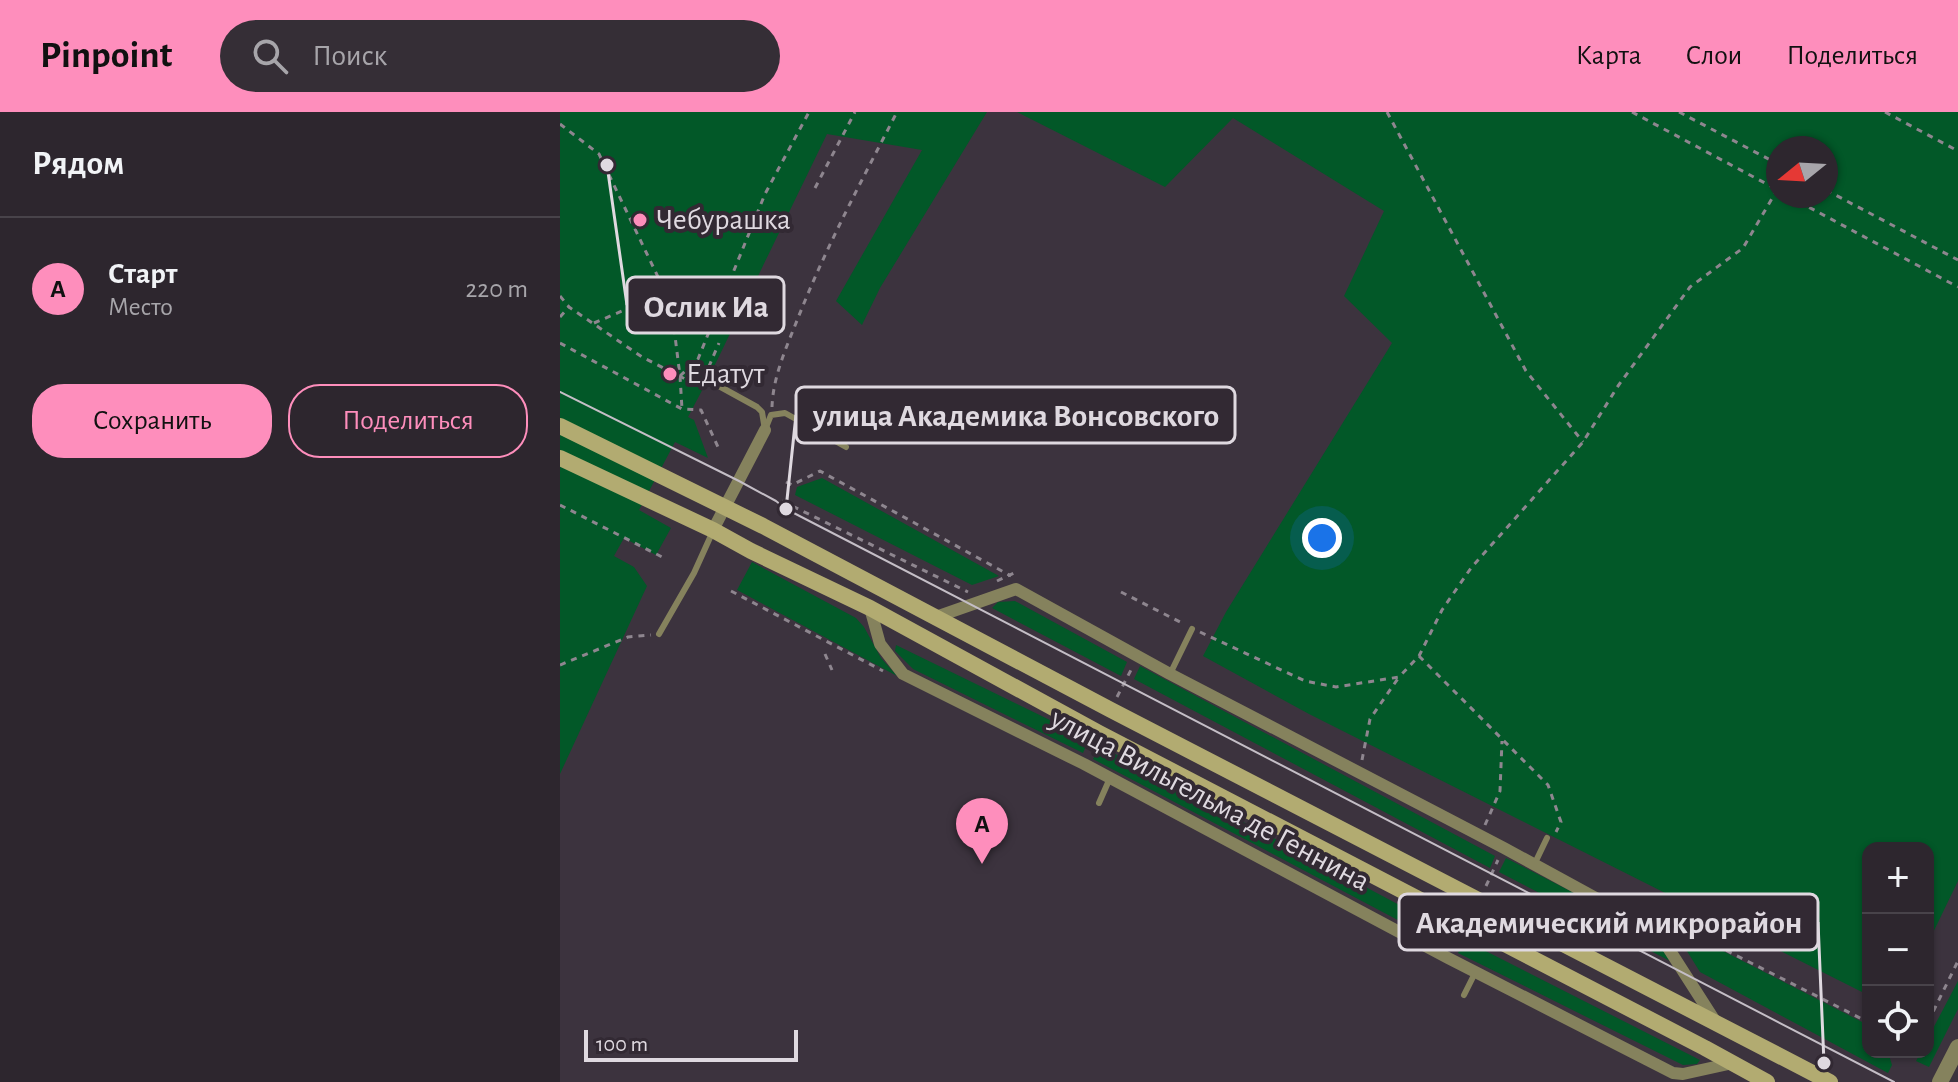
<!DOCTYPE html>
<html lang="ru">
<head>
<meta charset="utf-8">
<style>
	:root { --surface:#2d262e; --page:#352e36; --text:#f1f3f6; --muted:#a7a5aa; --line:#48434a; --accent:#fe8ebc }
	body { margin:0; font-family:"Alegreya Sans",sans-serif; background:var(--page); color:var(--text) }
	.controls { position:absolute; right:24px; bottom:24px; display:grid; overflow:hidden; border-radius:16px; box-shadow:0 2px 6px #0004 }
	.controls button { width:72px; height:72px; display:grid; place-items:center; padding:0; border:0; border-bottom:2px solid var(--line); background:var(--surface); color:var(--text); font:40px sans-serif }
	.compass { position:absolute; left:1206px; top:24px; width:72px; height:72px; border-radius:50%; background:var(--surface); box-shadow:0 2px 6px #0004; rotate:252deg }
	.scale { position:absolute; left:24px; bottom:20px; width:214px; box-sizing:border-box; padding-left:8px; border:4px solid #dfd9e0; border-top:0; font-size:22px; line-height:28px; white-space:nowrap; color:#dfd9e0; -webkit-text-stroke:6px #322933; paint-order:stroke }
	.you { position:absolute; left:762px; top:426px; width:28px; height:28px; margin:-20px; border:6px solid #fff; border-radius:50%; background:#1a73e8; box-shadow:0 0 0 12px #1a73e833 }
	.badge { display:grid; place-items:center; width:52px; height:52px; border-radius:50%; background:var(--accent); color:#111; font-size:26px; font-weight:700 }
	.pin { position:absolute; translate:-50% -66px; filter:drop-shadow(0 2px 4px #0008) }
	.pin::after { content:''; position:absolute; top:42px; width:28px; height:24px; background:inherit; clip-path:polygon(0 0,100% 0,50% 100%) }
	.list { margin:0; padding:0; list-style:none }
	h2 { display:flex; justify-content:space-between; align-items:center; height:104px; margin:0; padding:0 32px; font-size:34px }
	h2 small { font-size:26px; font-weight:400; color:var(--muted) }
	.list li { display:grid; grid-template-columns:52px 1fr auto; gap:24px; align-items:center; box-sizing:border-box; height:144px; padding:0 32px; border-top:2px solid var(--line) }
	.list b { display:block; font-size:30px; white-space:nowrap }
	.list p { margin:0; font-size:26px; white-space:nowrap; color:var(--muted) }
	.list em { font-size:26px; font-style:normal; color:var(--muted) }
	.actions { display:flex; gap:16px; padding:24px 32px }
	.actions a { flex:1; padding:18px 0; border:2px solid var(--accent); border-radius:32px; text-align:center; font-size:28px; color:var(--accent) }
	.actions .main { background:var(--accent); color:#111 }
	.icon { flex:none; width:44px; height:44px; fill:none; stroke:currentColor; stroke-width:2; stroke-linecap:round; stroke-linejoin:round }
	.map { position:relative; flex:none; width:1398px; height:970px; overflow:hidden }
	header { display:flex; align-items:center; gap:48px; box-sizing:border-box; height:112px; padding:0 40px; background:var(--accent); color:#111 }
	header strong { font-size:38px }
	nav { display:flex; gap:44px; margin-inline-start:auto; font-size:28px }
	.search { width:560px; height:72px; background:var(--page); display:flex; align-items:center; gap:20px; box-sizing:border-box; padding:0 28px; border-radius:44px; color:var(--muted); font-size:30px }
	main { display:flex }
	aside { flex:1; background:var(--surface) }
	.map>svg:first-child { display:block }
</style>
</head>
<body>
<header>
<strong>Pinpoint</strong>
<div class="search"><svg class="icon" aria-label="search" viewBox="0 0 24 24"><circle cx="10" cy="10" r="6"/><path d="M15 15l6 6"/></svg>Поиск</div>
<nav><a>Карта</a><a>Слои</a><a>Поделиться</a></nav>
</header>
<main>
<aside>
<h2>Рядом<small></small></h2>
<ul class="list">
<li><span class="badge">A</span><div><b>Старт</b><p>Место</p></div><em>220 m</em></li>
</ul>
<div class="actions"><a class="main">Сохранить</a><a>Поделиться</a></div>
</aside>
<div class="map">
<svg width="1398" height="970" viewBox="0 0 1398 970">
	<rect width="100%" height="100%" fill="#3c333e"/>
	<g fill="#025828" fill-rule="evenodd">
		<path d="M 0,0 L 427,0 L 320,176 L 302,213 L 276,189 L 362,38 L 267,22 L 148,267 L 128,305 L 134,308 L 148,346 L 115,330 L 79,398 L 111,416 L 96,443 L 64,426 L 54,444 L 74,455 L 87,474 L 0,662 Z"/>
		<path d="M 457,0 L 1398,0 L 1398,769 L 1368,831 L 1368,736 L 1308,736 L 1308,883 L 749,602 L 643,544 L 666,500 L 832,231 L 784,184 L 824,99 L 673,6 L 605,75 ZM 1218,36 L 1266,36 L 1266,84 L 1218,84 Z"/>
		<path d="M 262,366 L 439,464 L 412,473 L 235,383 L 237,375 Z"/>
		<path d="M 192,450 L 296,506 L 304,515 L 321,546 L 337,564 L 177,478 Z"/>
		<path d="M 455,489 L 567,550 L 561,564 L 432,496 L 438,490 Z"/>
		<path d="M 336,533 L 529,627 L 523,641 L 353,557 L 335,539 Z"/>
		<path d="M 580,554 L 935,744 L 930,756 L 574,567 Z"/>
		<path d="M 540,634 L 894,822 L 887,834 L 533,647 Z"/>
		<path d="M 946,746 L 1090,820 L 1110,849 L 939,760 Z"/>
		<path d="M 1110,812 L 1308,913 L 1308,940 L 1328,940 L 1332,953 L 1328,961 L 1140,860 Z"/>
		<path d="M 904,828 L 1140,948 L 1137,952 L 1123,953 L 898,841 Z"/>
		<path d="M 1398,869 L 1398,897 L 1369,955 L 1356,949 L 1361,940 L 1368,940 L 1368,926 Z"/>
	</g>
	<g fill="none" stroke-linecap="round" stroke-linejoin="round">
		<g stroke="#8e868f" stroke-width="3" stroke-dasharray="6 6" stroke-linecap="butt">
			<path d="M 827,0 L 966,259 L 1023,330"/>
			<path d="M 1072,0 L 1218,78"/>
			<path d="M 1119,0 L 1218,52"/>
			<path d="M 1325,0 L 1398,39"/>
			<path d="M 0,12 L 39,42 L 111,192 L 120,264 L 122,297"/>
			<path d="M 255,76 L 295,0"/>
			<path d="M 1266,78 L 1398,148"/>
			<path d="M 1228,84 L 1398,175"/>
			<path d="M 0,184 L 9,195 L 82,245 L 135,272 L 144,266 L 150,269"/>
			<path d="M 0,205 L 9,195"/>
			<path d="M 34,211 L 76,193 L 111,192"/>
			<path d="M 0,231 L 122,297 L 141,298 L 158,335"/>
			<path d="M 120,264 L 138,247 L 205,82 L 249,0"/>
			<path d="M 144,266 L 159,231"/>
			<path d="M 212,295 C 213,264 227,234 238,206 C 266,135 302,68 337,0"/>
			<path d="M 226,370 L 232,373 L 260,359 L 451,464"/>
			<path d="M 222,389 L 408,480"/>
			<path d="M 0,393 L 104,446"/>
			<path d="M 437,469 L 456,460"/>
			<path d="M 171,479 L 323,559"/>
			<path d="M 561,480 L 622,511"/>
			<path d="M 640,520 L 745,569 L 776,575 L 839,565 L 859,544 L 882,498 L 911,456 L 1023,330 L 1058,274 L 1130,175 L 1183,136 L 1217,78"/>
			<path d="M 265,542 L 272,558"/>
			<path d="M 859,544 L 988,673 L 1001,710 L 996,720"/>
			<path d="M 0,553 L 68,525 L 91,523"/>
			<path d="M 557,585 L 572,556"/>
			<path d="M 802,648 L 810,607 L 839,565"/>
			<path d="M 925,713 L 940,679 L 942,629"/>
			<path d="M 926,774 L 938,748"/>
			<path d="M 1102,806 L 1308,910"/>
			<path d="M 1368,910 L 1398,849"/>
		</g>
		<g stroke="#85825d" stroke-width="6">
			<path d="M 157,273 L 197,295 L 202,300 L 205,318"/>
			<path d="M 205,318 L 211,303 L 225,301 L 286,335"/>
			<path d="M 99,522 L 134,461 L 153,419"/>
			<path d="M 610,562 L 632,517"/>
			<path d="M 539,691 L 550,666"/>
			<path d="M 974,753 L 987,726"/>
			<path d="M 904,883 L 916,859"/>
		</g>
		<g stroke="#85825d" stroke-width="12">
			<path d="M 153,418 L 205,318"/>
			<path d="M 310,496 L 320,532 L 343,562 L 524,652 L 888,846 L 1113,961 L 1123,962 L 1173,951"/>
			<path d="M 376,505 L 456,477 L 610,562 L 944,736 L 1098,820 L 1155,909"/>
		</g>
		<path stroke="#85825d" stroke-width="16" d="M 1380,970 L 1398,935"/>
		<g stroke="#b2ab71" stroke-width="16">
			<path d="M 0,314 L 203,414 L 551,598 L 1270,970"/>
			<path d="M 0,346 L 153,418 L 191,439 L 310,496 L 539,621 L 1145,936 L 1207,970"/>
		</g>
		<path stroke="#c4bec6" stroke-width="2" d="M 0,280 L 179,369 L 216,389 L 226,397 L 1334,970"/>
	</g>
	<g fill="#fe8ebc" stroke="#322933" stroke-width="3">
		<circle cx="80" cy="108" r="8"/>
		<circle cx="110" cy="262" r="8"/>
	</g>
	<g text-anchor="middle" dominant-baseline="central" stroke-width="8" stroke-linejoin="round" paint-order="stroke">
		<g font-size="30" fill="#dfd9e0" stroke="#322933" text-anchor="start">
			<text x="96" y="108">Чебурашка</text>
			<text x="126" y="262">Едатут</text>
		</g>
		<g font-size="30" fill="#dfd9e0" stroke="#322933">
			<text transform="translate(650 688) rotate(28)">улица Вильгельма де Геннина</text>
		</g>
	</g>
	<path fill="none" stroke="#dfd9e0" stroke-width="3" d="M47 53L67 193M226 397L236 303M1264 951L1258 810"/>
	<g fill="#dfd9e0" stroke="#322933" stroke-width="3">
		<circle cx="47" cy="53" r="8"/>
		<circle cx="226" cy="397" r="8"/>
		<circle cx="1264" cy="951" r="8"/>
	</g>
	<g fill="#322933" stroke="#dfd9e0" stroke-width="3">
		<rect x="67" y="165" width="157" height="56" rx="8"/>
		<rect x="236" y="275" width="439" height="56" rx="8"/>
		<rect x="839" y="782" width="419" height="56" rx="8"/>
	</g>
	<g font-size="32" text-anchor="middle" font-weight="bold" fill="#dfd9e0">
		<text x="146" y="205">Ослик Иа</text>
		<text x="456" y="314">улица Академика Вонсовского</text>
		<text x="1049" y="821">Академический микрорайон</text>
	</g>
</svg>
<div class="controls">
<button>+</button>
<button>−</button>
<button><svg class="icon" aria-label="locate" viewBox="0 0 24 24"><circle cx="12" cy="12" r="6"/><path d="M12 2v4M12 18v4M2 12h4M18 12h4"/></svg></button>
</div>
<svg class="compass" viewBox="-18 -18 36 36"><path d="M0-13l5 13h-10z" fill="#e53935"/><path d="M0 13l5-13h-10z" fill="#a7a5aa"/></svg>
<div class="scale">100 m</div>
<div class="you"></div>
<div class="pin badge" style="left:422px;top:752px">A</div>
</div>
</main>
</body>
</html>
